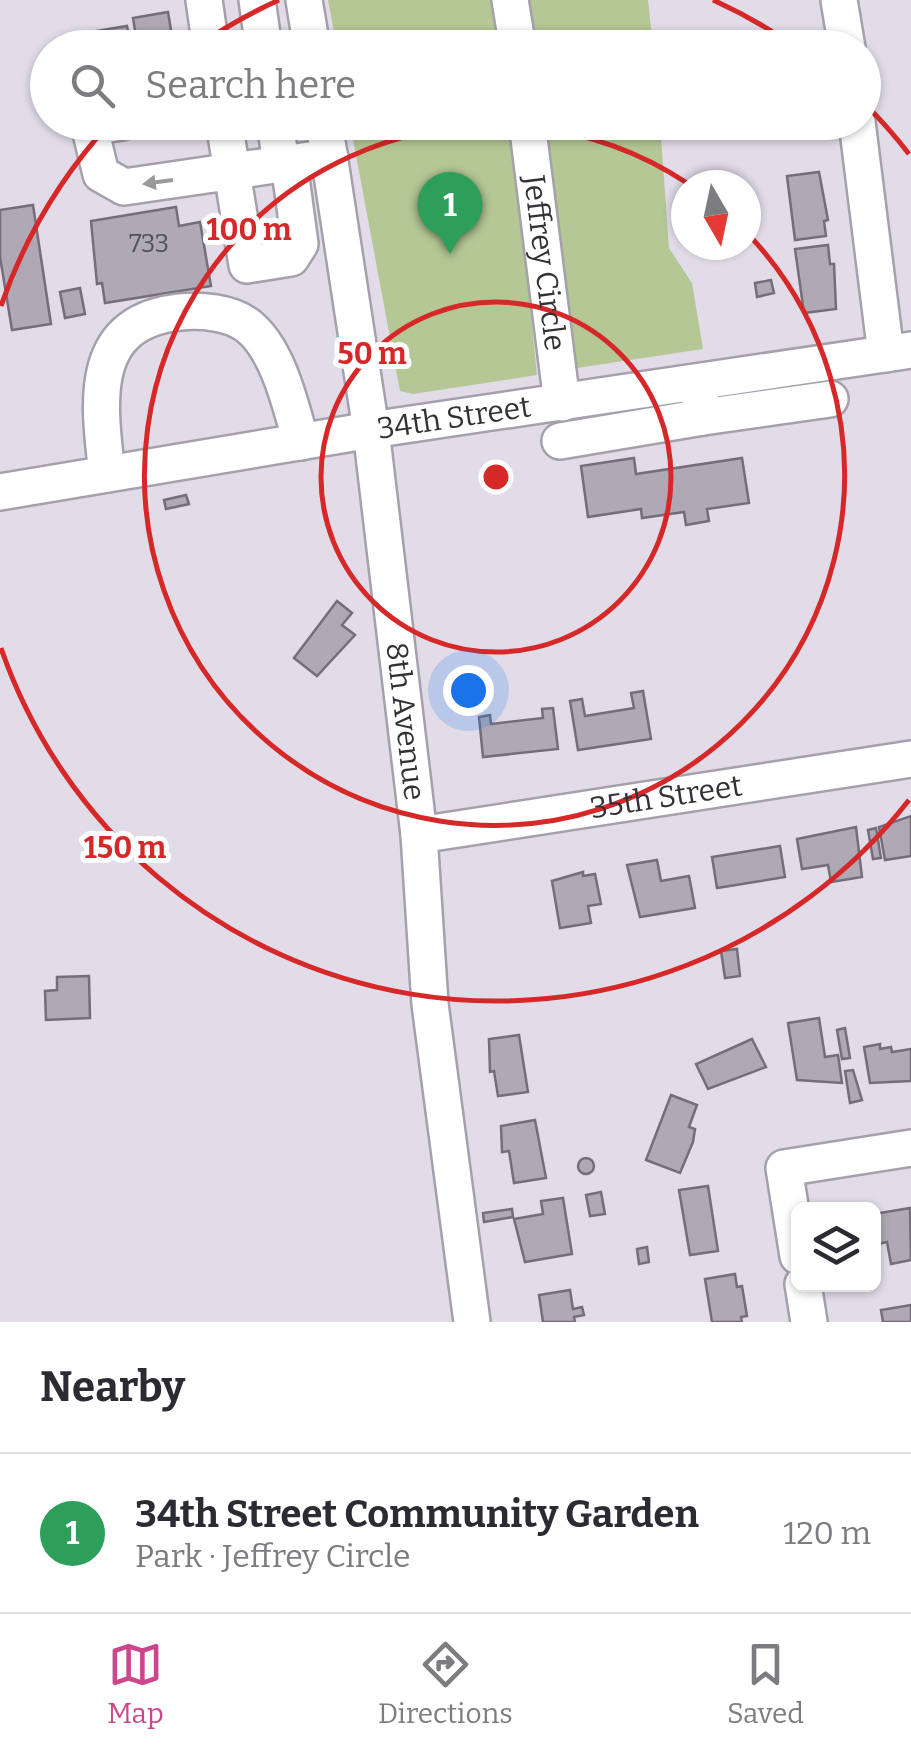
<!DOCTYPE html>
<html lang="en">
<head>
<meta charset="utf-8">
<style>
	:root { --surface:#fff; --page:#f2f2f3; --text:#2b2b33; --muted:#7c7c81; --line:#e1e1e2; --accent:#cb468b }
	body { margin:0; font-family:Bitter,serif; background:var(--page); color:var(--text) }
	.controls { position:absolute; right:30px; bottom:30px; display:grid; overflow:hidden; border-radius:15px; box-shadow:0 2px 8px #0004 }
	.controls button { width:90px; height:90px; display:grid; place-items:center; padding:0; border:0; border-bottom:2px solid var(--line); background:var(--surface); color:var(--text); font:50px sans-serif }
	.compass { position:absolute; left:671px; top:170px; width:90px; height:90px; border-radius:50%; background:var(--surface); box-shadow:0 2px 8px #0004; rotate:171deg }
	.you { position:absolute; left:468px; top:690px; width:35px; height:35px; margin:-25px; border:8px solid #fff; border-radius:50%; background:#1a73e8; box-shadow:0 0 0 15px #1a73e833 }
	.badge { display:grid; place-items:center; width:65px; height:65px; border-radius:50%; background:var(--accent); color:#fff; font-size:32px; font-weight:700 }
	.pin { position:absolute; translate:-50% -82px; filter:drop-shadow(0 2px 5px #0008) }
	.pin::after { content:''; position:absolute; top:52px; width:35px; height:30px; background:inherit; clip-path:polygon(0 0,100% 0,50% 100%) }
	.list { margin:0; padding:0; list-style:none }
	h2 { display:flex; justify-content:space-between; align-items:center; height:130px; margin:0; padding:0 40px; font-size:42px }
	h2 small { font-size:32px; font-weight:400; color:var(--muted) }
	.list li { display:grid; grid-template-columns:65px 1fr auto; gap:30px; align-items:center; box-sizing:border-box; height:160px; padding:0 40px; border-top:2px solid var(--line) }
	.list b { display:block; font-size:38px; white-space:nowrap }
	.list p { margin:0; font-size:32px; white-space:nowrap; color:var(--muted) }
	.list em { font-size:32px; font-style:normal; color:var(--muted) }
	.icon { flex:none; width:55px; height:55px; fill:none; stroke:currentColor; stroke-width:2; stroke-linecap:round; stroke-linejoin:round }
	.map { position:relative; flex:none; width:911px; height:1322px; overflow:hidden }
	.search { position:absolute; background:var(--surface); box-shadow:0 2px 8px #0004; left:30px; right:30px; top:30px; height:110px; display:flex; align-items:center; gap:25px; box-sizing:border-box; padding:0 35px; border-radius:55px; color:var(--muted); font-size:38px }
	.sheet { height:290px; background:var(--surface) }
	nav { display:flex; justify-content:space-around; align-items:center; box-sizing:border-box; height:140px; border-top:2px solid var(--line); background:var(--surface); font-size:28px; color:var(--muted) }
	nav a { display:grid; justify-items:center; gap:5px }
	nav .on { color:var(--accent) }
	.map>svg:first-child { display:block }
</style>
</head>
<body>
<div class="map">
<svg width="911" height="1322" viewBox="0 0 911 1322">
	<rect width="100%" height="100%" fill="#e2dce9"/>
	<g fill="#b4c794">
		<path d="M 328,0 L 495,0 L 502,47 L 337,47 Z"/>
		<path d="M 523,0 L 648,0 L 653,47 L 530,47 Z"/>
		<path d="M 350,123 L 512,123 L 537,375 L 413,394 L 400,391 Z"/>
		<path d="M 541,123 L 660,123 L 669,248 L 692,283 L 703,349 L 577,368 Z"/>
	</g>
	<g fill="#afa9b5" stroke="#736e7a" stroke-width="2.5">
		<path d="M 168,12 L 174,48 L 138,48 L 133,18 Z"/>
		<path d="M 127,26 L 131,48 L 98,48 L 96,31 Z"/>
		<path d="M 819,172 L 828,220 L 824,221 L 826,236 L 795,240 L 787,176 Z"/>
		<path d="M 33,205 L 51,324 L 12,330 L 0,257 L 0,210 Z"/>
		<path d="M 176,207 L 179,226 L 200,222 L 211,286 L 105,303 L 102,283 L 97,284 L 91,221 Z"/>
		<path d="M 828,245 L 830,264 L 834,264 L 836,309 L 804,313 L 795,249 Z"/>
		<path d="M 771,280 L 774,293 L 757,297 L 755,283 Z"/>
		<path d="M 80,288 L 85,314 L 65,318 L 60,292 Z"/>
		<path d="M 634,458 L 636,474 L 742,458 L 749,503 L 707,509 L 709,521 L 686,525 L 684,512 L 642,518 L 641,509 L 588,517 L 581,466 Z"/>
		<path d="M 186,495 L 189,504 L 166,509 L 164,500 Z"/>
		<path d="M 337,601 L 352,613 L 342,625 L 355,635 L 317,676 L 294,658 Z"/>
		<path d="M 643,691 L 651,739 L 578,750 L 570,701 L 582,699 L 585,716 L 634,708 L 631,693 Z"/>
		<path d="M 553,708 L 558,749 L 483,757 L 479,717 L 490,715 L 491,724 L 543,718 L 542,709 Z"/>
		<path d="M 911,816 L 911,856 L 885,860 L 879,827 Z"/>
		<path d="M 856,827 L 862,877 L 831,882 L 828,865 L 802,869 L 797,839 Z"/>
		<path d="M 876,828 L 881,858 L 873,859 L 868,830 Z"/>
		<path d="M 780,846 L 785,877 L 717,888 L 712,857 Z"/>
		<path d="M 657,860 L 661,881 L 689,876 L 695,908 L 640,917 L 627,865 Z"/>
		<path d="M 583,872 L 583,876 L 595,874 L 601,904 L 588,906 L 591,923 L 560,928 L 552,881 Z"/>
		<path d="M 737,949 L 740,976 L 725,978 L 721,951 Z"/>
		<path d="M 89,976 L 90,1018 L 46,1020 L 45,991 L 57,990 L 57,977 Z"/>
		<path d="M 819,1018 L 825,1057 L 838,1055 L 842,1083 L 797,1080 L 788,1023 Z"/>
		<path d="M 845,1028 L 850,1058 L 842,1059 L 837,1030 Z"/>
		<path d="M 519,1035 L 528,1092 L 498,1096 L 494,1071 L 490,1072 L 489,1039 Z"/>
		<path d="M 752,1039 L 766,1067 L 708,1089 L 696,1064 Z"/>
		<path d="M 880,1044 L 880,1049 L 891,1047 L 892,1052 L 911,1049 L 911,1081 L 870,1083 L 864,1047 Z"/>
		<path d="M 853,1070 L 862,1100 L 850,1103 L 845,1071 Z"/>
		<path d="M 671,1095 L 697,1105 L 689,1127 L 695,1129 L 693,1142 L 680,1173 L 646,1160 Z"/>
		<path d="M 535,1120 L 546,1178 L 514,1183 L 509,1151 L 502,1152 L 501,1126 Z"/>
		<circle cx="586" cy="1166" r="8"/>
		<path d="M 708,1186 L 718,1251 L 690,1255 L 679,1190 Z"/>
		<path d="M 601,1192 L 605,1214 L 590,1216 L 586,1195 Z"/>
		<path d="M 563,1198 L 572,1254 L 525,1262 L 514,1219 L 543,1214 L 541,1201 Z"/>
		<path d="M 910,1208 L 911,1260 L 891,1264 L 887,1242 L 874,1245 L 874,1214 Z"/>
		<path d="M 512,1209 L 513,1217 L 484,1222 L 483,1213 Z"/>
		<path d="M 647,1247 L 649,1262 L 639,1264 L 637,1249 Z"/>
		<path d="M 735,1274 L 737,1287 L 742,1286 L 747,1316 L 741,1317 L 742,1322 L 712,1322 L 705,1279 Z"/>
		<path d="M 570,1290 L 573,1309 L 582,1307 L 584,1315 L 574,1317 L 575,1322 L 543,1322 L 539,1295 Z"/>
		<path d="M 911,1305 L 911,1322 L 883,1322 L 881,1310 Z"/>
	</g>
	<g fill="none" stroke-linecap="round" stroke-linejoin="round">
		<g stroke="#a6a0ac" stroke-width="40">
			<g id="minor">
				<path d="M 204,0 L 211,48"/>
				<path d="M 257,0 L 264,48"/>
				<path d="M 304,0 L 312,48"/>
				<path d="M 510,0 L 518,48"/>
				<path d="M 839,0 L 847,48"/>
				<path d="M 122,122 L 103,125 L 92,137 L 101,174 L 124,187 L 330,157"/>
				<path d="M 224,122 L 247,265 L 291,258 L 300,244 L 289,163"/>
				<path d="M 275,122 L 281,164"/>
				<path id="s1" d="M 324,122 L 371,430 L 419,835 L 430,1004 L 472,1322"/>
				<path id="s2" d="M 527,122 L 562,403"/>
				<path d="M 857,122 L 886,354"/>
				<path d="M 697,382 L 703,417 L 830,399"/>
				<path d="M 560,441 L 703,417"/>
				<path d="M 107,474 C 99,404 86,322 180,312 C 201,310 229,312 247,325 C 278,348 291,407 301,442"/>
				<path id="s3" d="M 0,492 L 371,430 L 911,350"/>
				<path id="s4" d="M 419,835 L 911,759"/>
				<path d="M 798,1256 L 784,1168 L 911,1148"/>
				<path d="M 803,1284 L 809,1322"/>
			</g>
		</g>
		<use href="#minor" stroke="#fff" stroke-width="35"/>
	</g>
	<defs><path id="oneway-solid" d="M-6-.8H1V-3.2L6.5 0L1 3.2V.8H-6Z" transform="scale(2.5)"/></defs>
	<use fill="#99989a" href="#oneway-solid" transform="translate(158 182) rotate(172)"/>
	<g fill="none" stroke="#d62828" stroke-width="5">
		<circle cx="496" cy="477" r="175"/>
		<path d="M748 234A350 350 0 1 1 687 183"/>
		<path d="M909 800A524 524 0 0 1 1 648M1 306A524 524 0 0 1 110 123M199 45A524 524 0 0 1 279 0M713 0A524 524 0 0 1 793 45M867 106A524 524 0 0 1 909 154"/>
	</g>
	<g text-anchor="middle" dominant-baseline="central" stroke-width="10" stroke-linejoin="round" paint-order="stroke">
		<g font-size="25" fill="#524f56">
			<text x="149" y="244">733</text>
		</g>
		<g font-size="30" fill="#333136" stroke="#fff">
			<text stroke="none"><textPath href="#s2" startOffset="142">Jeffrey Circle</textPath></text>
			<text stroke="none"><textPath href="#s3" startOffset="460">34th Street</textPath></text>
			<text stroke="none"><textPath href="#s1" startOffset="605">8th Avenue</textPath></text>
			<text stroke="none"><textPath href="#s4" startOffset="250">35th Street</textPath></text>
		</g>
	</g>
	<circle cx="496" cy="477" r="15" fill="#d62828" stroke="#fff" stroke-width="5"/>
	<g font-size="30" text-anchor="middle" font-weight="bold" fill="#d62828" stroke="#fff" stroke-width="10" stroke-linejoin="round" paint-order="stroke">
		<text x="249" y="240">100 m</text>
		<text x="372" y="364">50 m</text>
		<text x="125" y="858">150 m</text>
	</g>
</svg>
<div class="controls">
<button><svg class="icon" aria-label="layers" viewBox="0 0 24 24"><path d="M12 4l9 5-9 5-9-5zM3 14l9 5 9-5"/></svg></button>
</div>
<svg class="compass" viewBox="-18 -18 36 36"><path d="M0-13l5 13h-10z" fill="#e53935"/><path d="M0 13l5-13h-10z" fill="#7c7c81"/></svg>
<div class="you"></div>
<div class="pin badge" style="left:450px;top:254px;background:#2e9e5b">1</div>
<div class="search"><svg class="icon" aria-label="search" viewBox="0 0 24 24"><circle cx="10" cy="10" r="6"/><path d="M15 15l6 6"/></svg>Search here</div>
</div>
<section class="sheet">
<h2>Nearby<small></small></h2>
<ul class="list">
<li><span class="badge" style="background:#2e9e5b">1</span><div><b>34th Street Community Garden</b><p>Park · Jeffrey Circle</p></div><em>120 m</em></li>
</ul>
</section>
<nav>
<a class="on"><svg class="icon" aria-label="map" viewBox="0 0 24 24"><path d="M3 6l6-2 6 2 6-2v14l-6 2-6-2-6 2zM9 4v14M15 6v14"/></svg>Map</a>
<a><svg class="icon" aria-label="directions" viewBox="0 0 24 24"><path d="M12 3l9 9-9 9-9-9zM9 14v-3h6M13 9l2 2-2 2"/></svg>Directions</a>
<a><svg class="icon" aria-label="saved" viewBox="0 0 24 24"><path d="M7 4h10v16l-5-4-5 4z"/></svg>Saved</a>
</nav>
</body>
</html>
